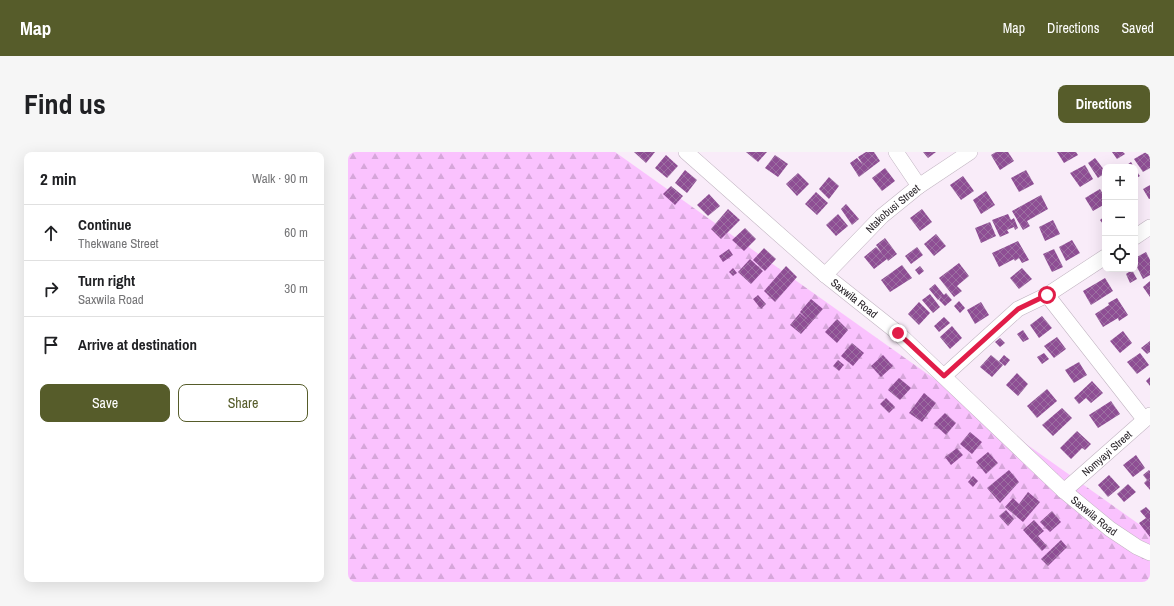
<!DOCTYPE html>
<html lang="en">
<head>
<meta charset="utf-8">
<style>
	:root { --surface:#fff; --page:#f6f6f6; --text:#202124; --muted:#757577; --line:#e0e0e0; --accent:#565c2a }
	body { margin:0; font-family:"Archivo Narrow",sans-serif; background:var(--page); color:var(--text) }
	.controls { position:absolute; right:12px; top:12px; display:grid; overflow:hidden; border-radius:8px; box-shadow:0 4px 16px #0002 }
	.controls button { width:36px; height:36px; display:grid; place-items:center; padding:0; border:0; border-bottom:1px solid var(--line); background:var(--surface); color:var(--text); font:20px sans-serif }
	.stop { position:absolute; width:12px; height:12px; margin:-9px; border:3px solid #e11d48; border-radius:50%; background:#fff }
	.stop.end { background:#e11d48; border-color:#fff; box-shadow:0 1px 4px #0008 }
	.list { margin:0; padding:0; list-style:none }
	h2 { display:flex; justify-content:space-between; align-items:center; height:52px; margin:0; padding:0 16px; font-size:17px }
	h2 small { font-size:13px; font-weight:400; color:var(--muted) }
	.list li { display:grid; grid-template-columns:26px 1fr auto; gap:12px; align-items:center; box-sizing:border-box; height:56px; padding:0 16px; border-top:1px solid var(--line) }
	.list b { display:block; font-size:15px; white-space:nowrap }
	.list p { margin:0; font-size:13px; white-space:nowrap; color:var(--muted) }
	.list em { font-size:13px; font-style:normal; color:var(--muted) }
	.actions { display:flex; gap:8px; padding:12px 16px }
	.actions a { flex:1; padding:9px 0; border:1px solid var(--accent); border-radius:8px; text-align:center; font-size:14px; color:var(--accent) }
	.actions .main { background:var(--accent); color:#fff }
	.icon { flex:none; width:22px; height:22px; fill:none; stroke:currentColor; stroke-width:2; stroke-linecap:round; stroke-linejoin:round }
	.map { position:relative; flex:none; width:802px; height:430px; overflow:hidden; border-radius:8px }
	header { display:flex; align-items:center; gap:24px; box-sizing:border-box; height:56px; padding:0 20px; background:var(--accent); color:#fff }
	header strong { font-size:19px }
	nav { display:flex; gap:22px; margin-inline-start:auto; font-size:14px }
	.intro { display:flex; align-items:center; justify-content:space-between; box-sizing:border-box; height:96px; padding:0 24px }
	h1 { margin:0; font-size:28px }
	.button { padding:10px 18px; border-radius:8px; background:var(--accent); color:#fff; font-size:14px; font-weight:700 }
	main { display:flex; gap:24px; padding:0 24px }
	aside { flex:1; background:var(--surface); border-radius:8px; box-shadow:0 4px 16px #0002 }
	.map>svg:first-child { display:block }
</style>
</head>
<body>
<header>
<strong>Map</strong>
<nav><a>Map</a><a>Directions</a><a>Saved</a></nav>
</header>
<div class="intro"><h1>Find us</h1><a class="button">Directions</a></div>
<main>
<aside>
<h2>2 min<small>Walk · 90 m</small></h2>
<ul class="list">
<li><svg class="icon" aria-label="ahead" viewBox="0 0 24 24"><path d="M12 20V5M6 11l6-6 6 6"/></svg><div><b>Continue</b><p>Thekwane Street</p></div><em>60 m</em></li>
<li><svg class="icon" aria-label="right" viewBox="0 0 24 24"><path d="M7 20v-9h11M14 6l5 5-5 5"/></svg><div><b>Turn right</b><p>Saxwila Road</p></div><em>30 m</em></li>
<li><svg class="icon" aria-label="arrive" viewBox="0 0 24 24"><path d="M6 21V4h12l-3 4 3 4H6"/></svg><div><b>Arrive at destination</b></div></li>
</ul>
<div class="actions"><a class="main">Save</a><a>Share</a></div>
</aside>
<div class="map">
<svg width="802" height="430" viewBox="0 0 802 430">
	<defs>
		<pattern id="forest-firs" width="22" height="20" patternUnits="userSpaceOnUse"><rect width="22" height="20" fill="#fac2fe"/><path d="M5 1l3.5 6h-7zM16 11l3.5 6h-7z" fill="#d6a6da"/></pattern>
		<pattern id="building-cross-hatch" width="8" height="8" patternUnits="userSpaceOnUse"><rect width="8" height="8" fill="#8e4e94"/><path d="M0 0l8 8M0 8l8-8" fill="none" stroke="#9c6fa1"/></pattern>
	</defs>
	<rect width="100%" height="100%" fill="#f9ecf9"/>
	<path fill="url(#forest-firs)" d="M 0,0 L 267,0 L 802,380 L 802,430 L 0,430 Z"/>
	<g fill="url(#building-cross-hatch)">
		<path d="M 286,0 L 307,0 L 298,11 Z"/>
		<path d="M 398,0 L 419,0 L 410,10 Z"/>
		<path d="M 518,0 L 526,0 L 532,9 L 511,25 L 502,11 L 509,6 L 515,13 L 510,5 Z"/>
		<path d="M 575,0 L 588,0 L 580,6 Z"/>
		<path d="M 648,0 L 660,0 L 666,9 L 652,18 L 643,3 Z"/>
		<path d="M 709,0 L 728,0 L 730,3 L 716,11 Z"/>
		<path d="M 764,0 L 775,0 L 777,2 L 769,7 Z"/>
		<path d="M 798,0 L 802,1 L 802,16 L 795,20 L 786,7 Z"/>
		<path d="M 318,3 L 330,14 L 319,26 L 307,16 Z"/>
		<path d="M 427,3 L 440,12 L 430,25 L 417,16 Z"/>
		<path d="M 747,6 L 757,19 L 757,21 L 750,26 L 740,11 Z"/>
		<path d="M 783,10 L 786,15 L 776,15 Z"/>
		<path d="M 737,13 L 745,27 L 732,35 L 722,21 Z"/>
		<path d="M 537,16 L 547,29 L 534,39 L 524,26 Z"/>
		<path d="M 787,17 L 792,24 L 787,27 Z"/>
		<path d="M 337,18 L 349,28 L 339,41 L 327,31 Z"/>
		<path d="M 678,18 L 686,32 L 671,40 L 663,26 Z"/>
		<path d="M 450,21 L 461,32 L 449,44 L 438,32 Z"/>
		<path d="M 615,24 L 626,39 L 613,48 L 602,33 Z"/>
		<path d="M 481,25 L 491,34 L 481,47 L 471,37 Z"/>
		<path d="M 802,33 L 802,47 L 801,47 L 795,37 Z"/>
		<path d="M 323,34 L 335,44 L 327,53 L 315,42 Z"/>
		<path d="M 752,37 L 757,46 L 757,52 L 745,59 L 737,46 Z"/>
		<path d="M 638,39 L 647,53 L 633,62 L 625,48 Z"/>
		<path d="M 468,40 L 480,51 L 469,63 L 457,52 Z"/>
		<path d="M 361,42 L 372,54 L 360,64 L 349,53 Z"/>
		<path d="M 693,43 L 700,57 L 679,69 L 682,74 L 675,78 L 664,59 Z"/>
		<path d="M 498,52 L 511,67 L 504,73 L 493,57 Z"/>
		<path d="M 380,57 L 392,68 L 373,87 L 363,77 Z"/>
		<path d="M 574,57 L 584,70 L 572,79 L 562,66 Z"/>
		<path d="M 490,62 L 500,74 L 488,84 L 478,73 Z"/>
		<path d="M 660,62 L 663,68 L 666,66 L 670,76 L 667,78 L 666,75 L 659,78 L 661,81 L 652,85 L 644,68 Z"/>
		<path d="M 757,64 L 757,75 L 752,68 Z"/>
		<path d="M 705,68 L 712,82 L 697,89 L 691,75 Z"/>
		<path d="M 642,70 L 648,84 L 633,91 L 627,76 Z"/>
		<path d="M 397,76 L 408,87 L 396,99 L 384,88 Z"/>
		<path d="M 588,82 L 598,94 L 586,104 L 576,92 Z"/>
		<path d="M 537,86 L 549,102 L 540,109 L 539,107 L 526,117 L 516,105 L 528,95 L 534,101 L 528,93 Z"/>
		<path d="M 724,88 L 732,101 L 718,109 L 711,95 Z"/>
		<path d="M 670,89 L 681,108 L 674,111 L 671,106 L 667,109 L 666,107 L 651,115 L 644,101 Z"/>
		<path d="M 569,95 L 575,103 L 563,112 L 557,104 Z"/>
		<path d="M 416,96 L 428,107 L 417,119 L 405,108 Z"/>
		<path d="M 381,97 L 385,103 L 375,110 L 371,104 Z"/>
		<path d="M 706,97 L 715,115 L 704,120 L 695,102 Z"/>
		<path d="M 798,100 L 802,108 L 802,123 L 795,127 L 787,111 L 787,106 Z"/>
		<path d="M 402,107 L 415,119 L 403,132 L 390,120 Z"/>
		<path d="M 611,111 L 621,124 L 609,134 L 614,139 L 606,145 L 591,126 Z"/>
		<path d="M 554,113 L 564,126 L 542,140 L 533,128 Z"/>
		<path d="M 438,114 L 449,125 L 427,150 L 416,139 Z"/>
		<path d="M 572,114 L 576,119 L 571,123 L 567,118 Z"/>
		<path d="M 385,116 L 389,121 L 385,124 L 381,120 Z"/>
		<path d="M 674,116 L 684,127 L 671,137 L 662,126 Z"/>
		<path d="M 784,118 L 789,127 L 782,131 L 778,122 Z"/>
		<path d="M 757,126 L 765,139 L 743,153 L 735,139 Z"/>
		<path d="M 802,129 L 802,145 L 795,135 Z"/>
		<path d="M 587,132 L 596,143 L 598,141 L 604,148 L 597,154 L 591,148 L 594,144 L 590,148 L 581,137 Z"/>
		<path d="M 582,142 L 592,155 L 585,161 L 574,148 Z"/>
		<path d="M 410,143 L 418,152 L 413,157 L 405,147 Z"/>
		<path d="M 769,146 L 780,163 L 771,169 L 770,166 L 755,175 L 747,162 L 761,153 L 760,151 Z"/>
		<path d="M 463,147 L 475,157 L 453,182 L 442,173 L 452,161 L 461,169 L 452,160 Z"/>
		<path d="M 611,149 L 617,156 L 612,161 L 606,154 Z"/>
		<path d="M 571,150 L 582,161 L 571,173 L 560,162 Z"/>
		<path d="M 633,150 L 641,163 L 627,172 L 619,158 Z"/>
		<path d="M 694,164 L 704,176 L 691,186 L 682,173 Z"/>
		<path d="M 596,165 L 602,171 L 591,180 L 586,174 Z"/>
		<path d="M 489,167 L 500,178 L 489,191 L 477,180 Z"/>
		<path d="M 604,174 L 614,186 L 602,197 L 592,185 Z"/>
		<path d="M 675,178 L 681,187 L 675,190 L 669,182 Z"/>
		<path d="M 775,179 L 784,191 L 772,201 L 762,189 Z"/>
		<path d="M 709,185 L 718,197 L 706,206 L 696,194 Z"/>
		<path d="M 652,186 L 657,191 L 652,195 L 647,190 Z"/>
		<path d="M 802,189 L 802,200 L 799,202 L 793,196 Z"/>
		<path d="M 504,191 L 516,201 L 505,214 L 493,204 Z"/>
		<path d="M 696,201 L 701,207 L 694,212 L 689,205 Z"/>
		<path d="M 792,201 L 801,213 L 789,222 L 779,210 Z"/>
		<path d="M 535,203 L 545,214 L 533,225 L 523,214 Z"/>
		<path d="M 643,203 L 655,213 L 644,225 L 632,215 Z"/>
		<path d="M 656,203 L 662,208 L 657,214 L 651,209 Z"/>
		<path d="M 490,208 L 496,213 L 491,219 L 485,214 Z"/>
		<path d="M 731,210 L 739,223 L 726,231 L 717,218 Z"/>
		<path d="M 669,221 L 680,232 L 670,244 L 658,233 Z"/>
		<path d="M 802,225 L 802,234 L 798,229 Z"/>
		<path d="M 551,226 L 563,236 L 552,248 L 540,238 Z"/>
		<path d="M 744,229 L 755,241 L 743,251 L 738,246 L 731,252 L 726,246 Z"/>
		<path d="M 699,237 L 709,249 L 689,266 L 679,254 Z"/>
		<path d="M 576,241 L 588,251 L 574,270 L 561,261 Z"/>
		<path d="M 538,246 L 547,255 L 541,261 L 532,252 Z"/>
		<path d="M 763,249 L 772,262 L 750,276 L 741,263 Z"/>
		<path d="M 714,256 L 724,266 L 705,284 L 694,273 Z"/>
		<path d="M 597,261 L 608,271 L 598,283 L 586,272 Z"/>
		<path d="M 729,279 L 743,292 L 737,298 L 734,296 L 723,307 L 712,296 Z"/>
		<path d="M 622,280 L 634,290 L 624,302 L 612,292 Z"/>
		<path d="M 609,296 L 615,303 L 603,313 L 597,305 Z"/>
		<path d="M 640,300 L 650,311 L 638,322 L 628,310 Z"/>
		<path d="M 788,303 L 797,316 L 785,325 L 775,313 Z"/>
		<path d="M 661,318 L 671,330 L 652,351 L 639,336 Z"/>
		<path d="M 801,318 L 802,319 L 802,338 L 796,331 L 799,328 L 795,323 Z"/>
		<path d="M 761,323 L 772,335 L 760,345 L 750,333 Z"/>
		<path d="M 625,324 L 630,329 L 625,335 L 620,330 Z"/>
		<path d="M 780,332 L 788,340 L 776,350 L 769,342 Z"/>
		<path d="M 680,340 L 692,350 L 675,370 L 657,355 L 665,346 L 671,352 Z"/>
		<path d="M 798,355 L 802,359 L 802,385 L 791,371 L 798,366 L 792,359 Z"/>
		<path d="M 658,358 L 666,367 L 660,374 L 651,364 Z"/>
		<path d="M 704,359 L 713,370 L 702,380 L 692,370 Z"/>
		<path d="M 686,368 L 696,379 L 690,384 L 699,394 L 694,399 L 675,378 Z"/>
		<path d="M 713,388 L 719,395 L 700,414 L 693,407 Z"/>
	</g>
	<g fill="none" stroke-linecap="round" stroke-linejoin="round">
		<g stroke="#c2b5c2" stroke-width="16">
			<g id="minor">
				<path id="s1" d="M 338,0 L 477,123 L 550,181 L 716,339 L 762,377 L 789,395 L 802,401"/>
				<path d="M 548,0 L 571,34"/>
				<path d="M 787,85 L 802,75"/>
				<path id="s2" d="M 477,123 L 534,64 L 571,34 L 622,0"/>
				<path d="M 699,143 L 796,267"/>
				<path d="M 596,224 L 670,157 L 699,143 L 757,105"/>
				<path id="s3" d="M 716,339 L 802,263"/>
			</g>
		</g>
		<use href="#minor" stroke="#fff" stroke-width="15"/>
	</g>
	<g fill="none" stroke-linecap="round" stroke-linejoin="round">
		<path stroke="#e11d48" stroke-width="5" d="M 550,181 L 596,224 L 670,157 L 699,143"/>
	</g>
	<g text-anchor="middle" dominant-baseline="central" stroke-width="4" stroke-linejoin="round" paint-order="stroke">
		<g font-size="11" fill="#282328" stroke="#fff">
			<text stroke="none"><textPath href="#s2" startOffset="95">Ntakobusi Street</textPath></text>
			<text stroke="none"><textPath href="#s1" startOffset="223">Saxwila Road</textPath></text>
			<text stroke="none"><textPath href="#s3" startOffset="57">Nomyayi Street</textPath></text>
			<text stroke="none"><textPath href="#s1" startOffset="547">Saxwila Road</textPath></text>
		</g>
	</g>
</svg>
<div class="controls">
<button>+</button>
<button>−</button>
<button><svg class="icon" aria-label="locate" viewBox="0 0 24 24"><circle cx="12" cy="12" r="6"/><path d="M12 2v4M12 18v4M2 12h4M18 12h4"/></svg></button>
</div>
<div class="stop" style="left:699px;top:143px"></div>
<div class="stop end" style="left:550px;top:181px"></div>
</div>
</main>
</body>
</html>
